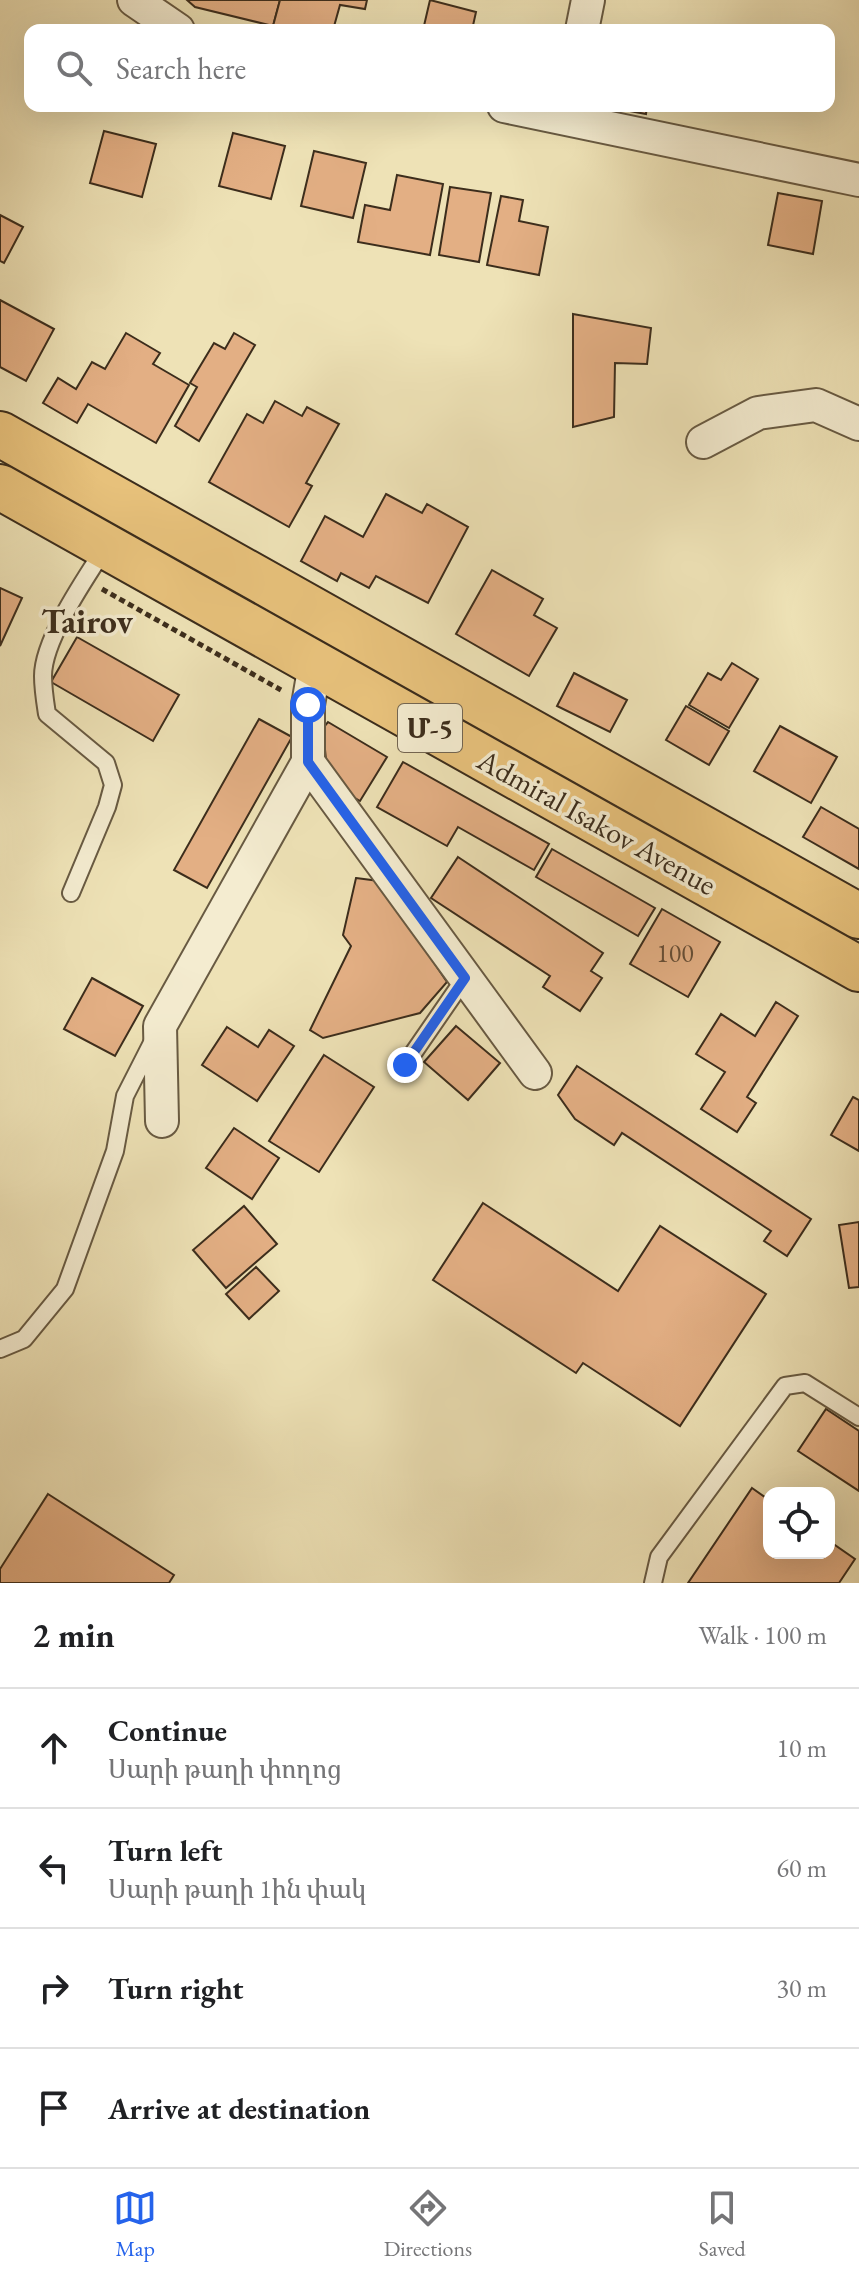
<!DOCTYPE html>
<html lang="en">
<head>
<meta charset="utf-8">
<style>
	:root { --surface:#fff; --page:#f6f6f6; --text:#202124; --muted:#757577; --line:#e0e0e0; --accent:#2563eb }
	body { margin:0; font-family:"EB Garamond","Noto Serif Armenian",serif; background:var(--page); color:var(--text) }
	.controls { position:absolute; right:24px; bottom:24px; display:grid; overflow:hidden; border-radius:16px; box-shadow:0 8px 32px #0002 }
	.controls button { width:72px; height:72px; display:grid; place-items:center; padding:0; border:0; border-bottom:2px solid var(--line); background:var(--surface); color:var(--text); font:40px sans-serif }
	.stop { position:absolute; width:24px; height:24px; margin:-18px; border:6px solid #2563eb; border-radius:50%; background:#fff }
	.stop.end { background:#2563eb; border-color:#fff; box-shadow:0 2px 8px #0008 }
	.list { margin:0; padding:0; list-style:none }
	h2 { display:flex; justify-content:space-between; align-items:center; height:104px; margin:0; padding:0 32px; font-size:34px }
	h2 small { font-size:26px; font-weight:400; color:var(--muted) }
	.list li { display:grid; grid-template-columns:52px 1fr auto; gap:24px; align-items:center; box-sizing:border-box; height:120px; padding:0 32px; border-top:2px solid var(--line) }
	.list b { display:block; font-size:30px; white-space:nowrap }
	.list p { margin:0; font-size:26px; white-space:nowrap; color:var(--muted) }
	.list em { font-size:26px; font-style:normal; color:var(--muted) }
	.icon { flex:none; width:44px; height:44px; fill:none; stroke:currentColor; stroke-width:2; stroke-linecap:round; stroke-linejoin:round }
	.map { position:relative; flex:none; width:859px; height:1583px; overflow:hidden }
	.search { position:absolute; background:var(--surface); box-shadow:0 8px 32px #0002; left:24px; right:24px; top:24px; height:88px; display:flex; align-items:center; gap:20px; box-sizing:border-box; padding:0 28px; border-radius:16px; color:var(--muted); font-size:30px }
	.sheet { height:584px; background:var(--surface) }
	nav { display:flex; justify-content:space-around; align-items:center; box-sizing:border-box; height:112px; border-top:2px solid var(--line); background:var(--surface); font-size:22px; color:var(--muted) }
	nav a { display:grid; justify-items:center; gap:4px }
	nav .on { color:var(--accent) }
	.map>svg:first-child { display:block }
</style>
</head>
<body>
<div class="map">
<svg width="859" height="1583" viewBox="0 0 859 1583">
	<rect width="100%" height="100%" fill="#eee2b6"/>
	<filter id="stains"><feTurbulence type="fractalNoise" baseFrequency=".0025" numOctaves="4"/><feColorMatrix values="0 0 0 0 .2 0 0 0 0 .09 0 0 0 0 .02 0 0 0 .5 -.17"/></filter>
	<radialGradient id="worn" r=".72"><stop offset=".6" stop-color="#630" stop-opacity="0"/><stop offset="1" stop-color="#630" stop-opacity=".3"/></radialGradient>
	<g fill="#e3af84" stroke="#3c2d1c" stroke-width="2">
		<path d="M 187,0 L 280,0 L 273,26 L 195,7 Z"/>
		<path d="M 280,0 L 367,0 L 365,9 L 340,5 L 333,30 L 286,30 L 273,26 Z"/>
		<path d="M 430,0 L 476,12 L 472,30 L 423,30 Z"/>
		<path d="M 603,106 L 647,106 L 646,114 Z"/>
		<path d="M 104,131 L 156,144 L 142,197 L 90,183 Z"/>
		<path d="M 233,133 L 285,146 L 271,199 L 219,186 Z"/>
		<path d="M 314,151 L 366,163 L 353,218 L 301,206 Z"/>
		<path d="M 397,175 L 443,184 L 430,255 L 358,242 L 365,205 L 390,210 Z"/>
		<path d="M 450,187 L 491,193 L 479,262 L 439,255 Z"/>
		<path d="M 778,193 L 822,201 L 813,254 L 768,245 Z"/>
		<path d="M 501,196 L 523,200 L 519,221 L 548,227 L 539,275 L 487,265 Z"/>
		<path d="M 0,215 L 23,227 L 4,263 L 0,261 Z"/>
		<path d="M 0,300 L 54,329 L 26,381 L 0,367 Z"/>
		<path d="M 573,314 L 651,328 L 647,364 L 615,363 L 614,417 L 573,427 Z"/>
		<path d="M 126,333 L 160,353 L 153,364 L 189,385 L 156,443 L 88,404 L 77,423 L 43,403 L 58,378 L 76,389 L 92,362 L 105,369 Z"/>
		<path d="M 234,333 L 255,345 L 199,441 L 175,426 L 197,387 L 190,383 L 214,343 L 225,349 Z"/>
		<path d="M 275,401 L 302,416 L 307,407 L 339,424 L 306,483 L 312,486 L 289,527 L 209,482 L 247,414 L 263,423 Z"/>
		<path d="M 386,494 L 422,513 L 427,504 L 468,527 L 428,603 L 376,576 L 369,588 L 341,573 L 337,581 L 301,561 L 325,516 L 363,537 Z"/>
		<path d="M 492,570 L 543,599 L 534,615 L 557,628 L 529,676 L 456,634 Z"/>
		<path d="M 0,588 L 22,598 L 0,646 Z"/>
		<path d="M 77,637 L 179,695 L 153,741 L 51,682 Z"/>
		<path d="M 732,663 L 758,679 L 729,728 L 689,705 L 708,673 L 721,680 Z"/>
		<path d="M 574,673 L 627,700 L 610,732 L 557,706 Z"/>
		<path d="M 686,706 L 729,731 L 709,765 L 666,740 Z"/>
		<path d="M 259,719 L 292,737 L 207,888 L 174,870 Z"/>
		<path d="M 328,722 L 387,757 L 360,801 L 328,782 L 323,728 Z"/>
		<path d="M 780,726 L 837,757 L 811,803 L 754,771 Z"/>
		<path d="M 403,762 L 549,844 L 534,870 L 458,827 L 447,846 L 377,807 Z"/>
		<path d="M 821,807 L 859,829 L 859,869 L 803,837 Z"/>
		<path d="M 552,849 L 655,908 L 638,936 L 536,877 Z"/>
		<path d="M 458,857 L 603,953 L 591,971 L 602,978 L 580,1011 L 543,987 L 550,976 L 431,898 Z"/>
		<path d="M 356,878 L 379,881 L 447,982 L 420,1013 L 323,1038 L 310,1030 L 351,946 L 343,935 Z"/>
		<path d="M 662,909 L 720,942 L 688,997 L 630,964 Z"/>
		<path d="M 92,978 L 143,1006 L 115,1056 L 64,1029 Z"/>
		<path d="M 776,1002 L 798,1016 L 747,1097 L 756,1103 L 737,1132 L 701,1109 L 725,1072 L 696,1054 L 721,1014 L 755,1036 Z"/>
		<path d="M 456,1026 L 500,1063 L 468,1100 L 424,1062 Z"/>
		<path d="M 227,1027 L 258,1047 L 269,1030 L 294,1046 L 257,1101 L 202,1065 Z"/>
		<path d="M 324,1055 L 374,1087 L 319,1172 L 269,1141 Z"/>
		<path d="M 577,1066 L 811,1219 L 787,1256 L 764,1241 L 771,1231 L 622,1133 L 614,1145 L 575,1119 L 558,1095 Z"/>
		<path d="M 853,1097 L 859,1100 L 859,1151 L 831,1135 Z"/>
		<path d="M 234,1128 L 279,1158 L 252,1199 L 206,1168 Z"/>
		<path d="M 483,1203 L 618,1291 L 660,1226 L 766,1294 L 680,1426 L 583,1363 L 576,1373 L 433,1280 Z"/>
		<path d="M 244,1206 L 277,1244 L 226,1288 L 193,1250 Z"/>
		<path d="M 859,1222 L 859,1287 L 849,1288 L 839,1225 Z"/>
		<path d="M 256,1267 L 279,1291 L 249,1319 L 226,1294 Z"/>
		<path d="M 826,1409 L 859,1431 L 859,1491 L 798,1451 Z"/>
		<path d="M 752,1488 L 769,1500 L 769,1553 L 829,1553 L 829,1541 L 855,1559 L 839,1583 L 688,1583 Z"/>
		<path d="M 48,1494 L 174,1575 L 169,1583 L 0,1583 L 0,1569 Z"/>
	</g>
	<g fill="none" stroke-linecap="round" stroke-linejoin="round">
		<g stroke="#685a42" stroke-width="20">
			<g id="service">
				<path d="M 71,893 L 107,807 L 113,785 L 106,763 L 47,714 C 45,701 43,689 43,676 C 43,640 85,579 105,548"/>
				<path d="M 405,1065 L 465,978"/>
				<path d="M 0,1349 L 24,1339 L 65,1289 L 115,1151 L 125,1096 L 154,1039"/>
				<path d="M 653,1583 L 659,1557 L 785,1386 L 805,1383 L 859,1417"/>
			</g>
		</g>
		<g stroke="#685a42" stroke-width="36">
			<g id="minor">
				<path d="M 134,0 L 178,30"/>
				<path d="M 582,30 L 588,0"/>
				<path d="M 504,106 L 859,180"/>
				<path d="M 703,442 L 758,413 L 816,405 L 859,424"/>
				<path d="M 308,762 L 535,1073"/>
				<path d="M 162,1121 L 160,1026 L 308,762 L 308,705 L 315,664"/>
			</g>
		</g>
		<g stroke="#3c2d1c" stroke-width="48">
			<g id="trunk">
				<path d="M 0,434 L 859,916"/>
				<path d="M 0,487 L 859,969"/>
			</g>
		</g>
		<path stroke="#3c2d1c" stroke-width="5" stroke-dasharray="6 4" stroke-linecap="butt" d="M 102,589 L 281,690"/>
		<use href="#service" stroke="#f4ecd0" stroke-width="16"/>
		<use href="#minor" stroke="#f4ecd0" stroke-width="32"/>
		<use href="#trunk" stroke="#e7c17b" stroke-width="44"/>
	</g>
	<g fill="none" stroke-linecap="round" stroke-linejoin="round">
		<path stroke="#2563eb" stroke-width="10" d="M 308,705 L 308,762 L 465,978 L 405,1065"/>
	</g>
	<g text-anchor="middle" dominant-baseline="central" stroke-width="7" stroke-linejoin="round" paint-order="stroke">
		<g font-size="26" fill="#664e36">
			<text x="675" y="953">100</text>
		</g>
		<rect fill="#f4ecd0" stroke="#736652" stroke-width="2" x="398" y="704" width="64" height="48" rx="6"/>
		<g font-size="28" font-weight="bold" fill="#3c2d1c">
			<text x="430" y="728">Մ-5</text>
		</g>
		<g font-size="30" fill="#3c2d1c" stroke="#f4ecd0">
			<text transform="translate(597 822) rotate(29)">Admiral Isakov Avenue</text>
		</g>
		<g font-size="34" font-weight="bold" fill="#3c2d1c" stroke="#f4ecd0">
			<text x="87" y="621">Tairov</text>
		</g>
	</g>
	<rect width="100%" height="100%" filter="url(#stains)"/>
	<rect width="100%" height="100%" fill="url(#worn)"/>
</svg>
<div class="controls">
<button><svg class="icon" aria-label="locate" viewBox="0 0 24 24"><circle cx="12" cy="12" r="6"/><path d="M12 2v4M12 18v4M2 12h4M18 12h4"/></svg></button>
</div>
<div class="stop" style="left:308px;top:705px"></div>
<div class="stop end" style="left:405px;top:1065px"></div>
<div class="search"><svg class="icon" aria-label="search" viewBox="0 0 24 24"><circle cx="10" cy="10" r="6"/><path d="M15 15l6 6"/></svg>Search here</div>
</div>
<section class="sheet">
<h2>2 min<small>Walk · 100 m</small></h2>
<ul class="list">
<li><svg class="icon" aria-label="ahead" viewBox="0 0 24 24"><path d="M12 20V5M6 11l6-6 6 6"/></svg><div><b>Continue</b><p>Սարի թաղի փողոց</p></div><em>10 m</em></li>
<li><svg class="icon" aria-label="left" viewBox="0 0 24 24"><path d="M17 20v-9H6M10 6l-5 5 5 5"/></svg><div><b>Turn left</b><p>Սարի թաղի 1ին փակ</p></div><em>60 m</em></li>
<li><svg class="icon" aria-label="right" viewBox="0 0 24 24"><path d="M7 20v-9h11M14 6l5 5-5 5"/></svg><div><b>Turn right</b></div><em>30 m</em></li>
<li><svg class="icon" aria-label="arrive" viewBox="0 0 24 24"><path d="M6 21V4h12l-3 4 3 4H6"/></svg><div><b>Arrive at destination</b></div></li>
</ul>
</section>
<nav>
<a class="on"><svg class="icon" aria-label="map" viewBox="0 0 24 24"><path d="M3 6l6-2 6 2 6-2v14l-6 2-6-2-6 2zM9 4v14M15 6v14"/></svg>Map</a>
<a><svg class="icon" aria-label="directions" viewBox="0 0 24 24"><path d="M12 3l9 9-9 9-9-9zM9 14v-3h6M13 9l2 2-2 2"/></svg>Directions</a>
<a><svg class="icon" aria-label="saved" viewBox="0 0 24 24"><path d="M7 4h10v16l-5-4-5 4z"/></svg>Saved</a>
</nav>
</body>
</html>
